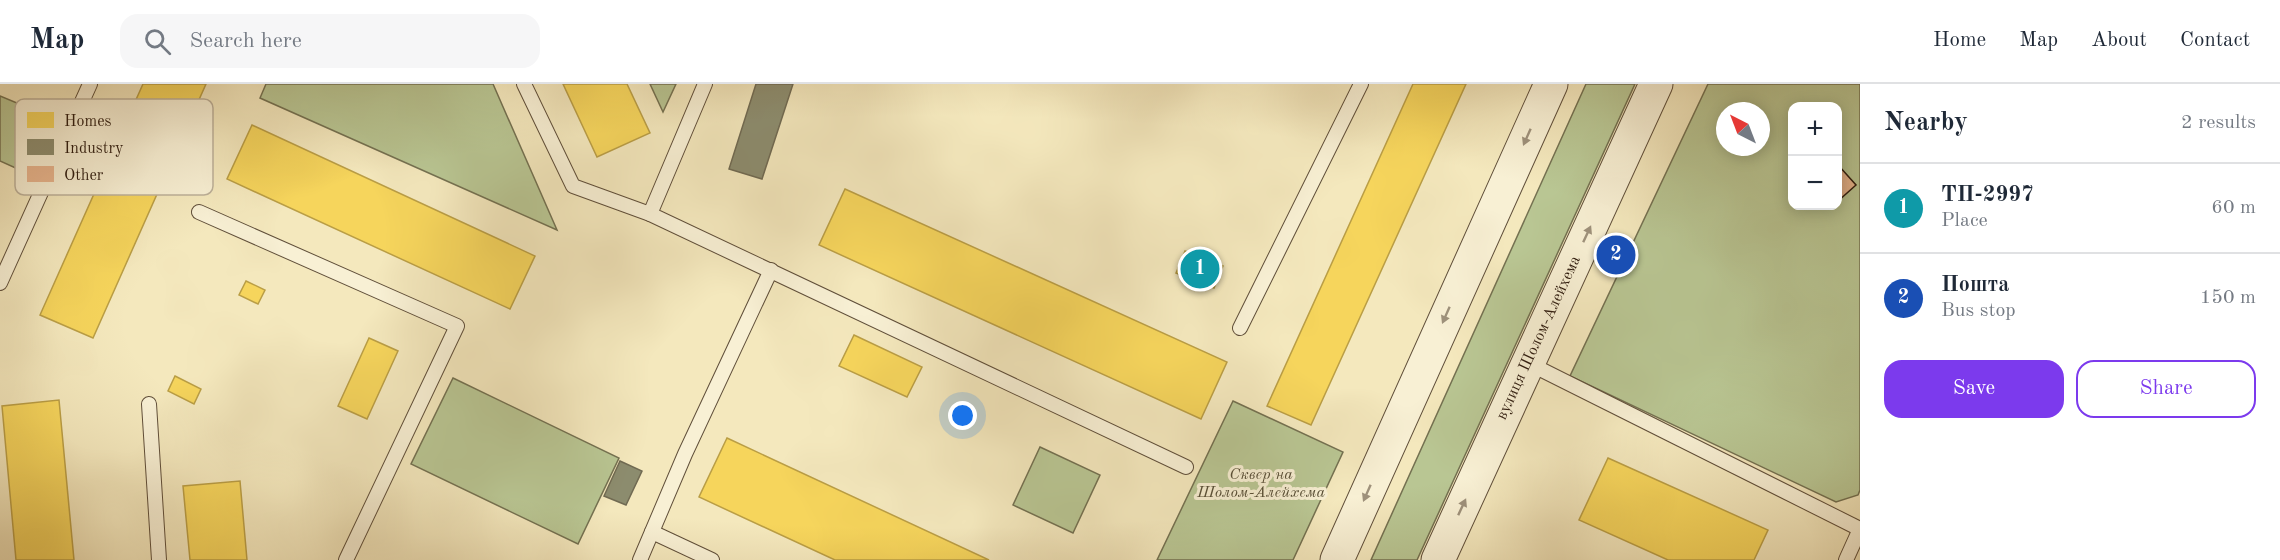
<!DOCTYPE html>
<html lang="en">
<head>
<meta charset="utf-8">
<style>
	:root { --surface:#fff; --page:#f6f6f7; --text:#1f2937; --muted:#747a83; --line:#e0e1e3; --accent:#7c3aed }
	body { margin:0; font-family:"Old Standard TT",serif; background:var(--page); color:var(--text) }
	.controls { position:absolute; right:18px; top:18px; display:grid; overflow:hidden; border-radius:12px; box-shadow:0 3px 15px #0003 }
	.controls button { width:54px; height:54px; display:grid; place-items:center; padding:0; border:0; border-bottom:2px solid var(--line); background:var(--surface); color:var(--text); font:30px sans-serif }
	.compass { position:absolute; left:1716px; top:18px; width:54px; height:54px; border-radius:50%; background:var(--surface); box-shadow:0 3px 15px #0003; rotate:318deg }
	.you { position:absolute; left:963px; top:332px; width:21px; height:21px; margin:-15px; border:4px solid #fff; border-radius:50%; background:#1a73e8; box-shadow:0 0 0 9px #1a73e833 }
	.badge { display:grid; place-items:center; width:39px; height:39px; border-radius:50%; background:var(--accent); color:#fff; font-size:20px; font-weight:700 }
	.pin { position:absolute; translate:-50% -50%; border:3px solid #fff; box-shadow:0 2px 6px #0006 }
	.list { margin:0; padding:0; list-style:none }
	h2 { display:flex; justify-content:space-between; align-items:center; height:78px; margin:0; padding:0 24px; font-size:26px }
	h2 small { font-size:20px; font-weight:400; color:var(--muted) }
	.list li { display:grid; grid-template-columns:39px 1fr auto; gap:18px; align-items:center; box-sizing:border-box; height:90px; padding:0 24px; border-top:2px solid var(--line) }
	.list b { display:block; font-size:22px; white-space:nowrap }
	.list p { margin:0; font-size:20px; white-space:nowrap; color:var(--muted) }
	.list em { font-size:20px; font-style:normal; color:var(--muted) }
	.actions { display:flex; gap:12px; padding:18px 24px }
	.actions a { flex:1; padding:14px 0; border:2px solid var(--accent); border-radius:18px; text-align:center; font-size:21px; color:var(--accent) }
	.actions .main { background:var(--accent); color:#fff }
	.icon { flex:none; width:33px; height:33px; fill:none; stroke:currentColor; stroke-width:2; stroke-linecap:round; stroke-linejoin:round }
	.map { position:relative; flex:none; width:1860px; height:476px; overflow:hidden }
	header { display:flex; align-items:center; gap:36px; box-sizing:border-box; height:84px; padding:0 30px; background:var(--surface); border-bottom:2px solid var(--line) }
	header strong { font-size:28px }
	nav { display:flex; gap:33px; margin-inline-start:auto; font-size:21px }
	.search { width:420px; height:54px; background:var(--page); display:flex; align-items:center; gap:15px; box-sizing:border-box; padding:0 21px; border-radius:18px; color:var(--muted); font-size:22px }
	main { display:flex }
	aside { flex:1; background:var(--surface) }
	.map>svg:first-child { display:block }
</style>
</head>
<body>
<header>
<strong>Map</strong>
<div class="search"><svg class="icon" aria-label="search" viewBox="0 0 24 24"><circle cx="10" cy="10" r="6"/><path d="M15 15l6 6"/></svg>Search here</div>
<nav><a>Home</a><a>Map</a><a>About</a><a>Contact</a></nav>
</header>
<main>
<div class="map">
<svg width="1860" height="476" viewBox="0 0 1860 476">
	<rect width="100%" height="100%" fill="#f4e8bd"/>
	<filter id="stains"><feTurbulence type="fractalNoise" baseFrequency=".00333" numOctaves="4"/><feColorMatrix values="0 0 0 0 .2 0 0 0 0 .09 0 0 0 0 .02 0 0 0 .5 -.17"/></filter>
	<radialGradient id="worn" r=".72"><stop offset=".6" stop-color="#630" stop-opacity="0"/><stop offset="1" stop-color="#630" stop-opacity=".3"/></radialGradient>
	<g fill="#b9c693" stroke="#747151" stroke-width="1.5" fill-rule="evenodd">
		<path d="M 266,0 L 493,0 L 557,146 L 260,14 Z"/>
		<path d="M 650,0 L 676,0 L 663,28 Z"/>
		<path d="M 1586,0 L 1635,0 L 1417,476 L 1371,476 Z"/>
		<path d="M 1708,0 L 1860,0 L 1860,406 L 1858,411 L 1836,418 L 1570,292 ZM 1792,22 L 1838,22 L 1838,122 L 1792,122 ZM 1725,27 L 1761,27 L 1761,63 L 1725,63 Z"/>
		<path d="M 0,12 L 43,30 L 20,86 L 0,77 Z"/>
		<path d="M 453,294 L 619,374 L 578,460 L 411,380 Z"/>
		<path d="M 1233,317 L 1343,368 L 1293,476 L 1157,476 Z"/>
		<path d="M 1040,363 L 1100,391 L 1073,449 L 1013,421 Z"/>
	</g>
	<g fill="#f6d55c" stroke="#ba9e45" stroke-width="1.5">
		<path d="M 143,0 L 206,0 L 93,254 L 40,231 Z"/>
		<path d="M 563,0 L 627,0 L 650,49 L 597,73 Z"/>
		<path d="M 1413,0 L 1466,0 L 1311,341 L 1267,322 Z"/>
		<path d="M 252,41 L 535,172 L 510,225 L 227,95 Z"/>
		<path d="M 845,105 L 1227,278 L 1201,335 L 819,161 Z"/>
		<path d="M 1185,167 L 1223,182 L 1214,204 L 1176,189 Z"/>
		<path d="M 246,197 L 265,206 L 258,220 L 239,211 Z"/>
		<path d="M 854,251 L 922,283 L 907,313 L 839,282 Z"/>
		<path d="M 369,254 L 398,267 L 367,335 L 338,322 Z"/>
		<path d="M 175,292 L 201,305 L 194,320 L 168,307 Z"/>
		<path d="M 59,316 L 74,476 L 16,476 L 2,322 Z"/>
		<path d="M 727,354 L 989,476 L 835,476 L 699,413 Z"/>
		<path d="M 1608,374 L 1768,446 L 1754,476 L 1668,476 L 1579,436 Z"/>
		<path d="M 240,397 L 247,476 L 190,476 L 183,402 Z"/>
	</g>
	<g fill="#8c8c6e" stroke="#706a52" stroke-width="1.5">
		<path d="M 756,0 L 793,0 L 762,95 L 729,85 Z"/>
		<path d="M 620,377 L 642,387 L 626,421 L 604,412 Z"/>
	</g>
	<path fill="#e8b58e" stroke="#2f1c0f" stroke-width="1.5" d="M 1839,82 L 1856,101 L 1838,117 L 1838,83 Z"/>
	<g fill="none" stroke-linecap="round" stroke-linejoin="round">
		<g stroke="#604f3a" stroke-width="16">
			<g id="service">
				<path d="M 524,0 L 573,102 L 650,130"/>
				<path d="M 705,0 L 650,130 L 1186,383"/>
				<path d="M 199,128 L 457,242 L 346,476"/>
				<path d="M 0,199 L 90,0"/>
				<path d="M 1240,244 L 1361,0"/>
				<path d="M 1528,279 L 1860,445"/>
				<path d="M 149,320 L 159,476"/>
				<path d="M 652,448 L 712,476"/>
				<path d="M 640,476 L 685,370 L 771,186"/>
				<path d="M 1846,476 L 1860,445"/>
			</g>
		</g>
		<g stroke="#604f3a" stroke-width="35">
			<g id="tertiary">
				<path d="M 1337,476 L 1551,0"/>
				<path d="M 1438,476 L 1656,0"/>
			</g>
		</g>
		<use href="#service" stroke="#f8f0d4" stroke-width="14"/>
		<use href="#tertiary" stroke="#f8f0d4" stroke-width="33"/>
	</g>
	<defs><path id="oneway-solid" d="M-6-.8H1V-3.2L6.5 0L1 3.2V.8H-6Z" transform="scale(1.5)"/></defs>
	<g fill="#9e917b">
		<use href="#oneway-solid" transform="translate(1527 53) rotate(114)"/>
		<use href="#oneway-solid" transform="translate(1587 150) rotate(-65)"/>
		<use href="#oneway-solid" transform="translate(1446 231) rotate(114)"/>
		<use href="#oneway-solid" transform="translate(1367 409) rotate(114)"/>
		<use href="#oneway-solid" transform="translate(1462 423) rotate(-65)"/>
	</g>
	<g text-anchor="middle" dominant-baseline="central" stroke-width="6" stroke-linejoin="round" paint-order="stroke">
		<g font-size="16" fill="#2f1c0f" stroke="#f8f0d4">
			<text transform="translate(1539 254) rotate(-65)">вулиця Шолом-Алейхема</text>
		</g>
		<g font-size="16" font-style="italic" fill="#584f37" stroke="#f8f0d4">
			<text x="1261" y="391">Сквер на<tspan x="1261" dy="18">Шолом-Алейхема</tspan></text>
		</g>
	</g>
	<rect x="15" y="15" width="198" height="96" rx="9" fill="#f8f0d4" stroke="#bcb099" stroke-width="1.5"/>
	<rect x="27" y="28" width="27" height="16" fill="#f6d55c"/>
	<rect x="27" y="55" width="27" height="16" fill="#8c8c6e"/>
	<rect x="27" y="82" width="27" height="16" fill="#e8b58e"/>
	<g font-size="16" fill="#2f1c0f">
		<text x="64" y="42">Homes</text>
		<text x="64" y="69">Industry</text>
		<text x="64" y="96">Other</text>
	</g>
	<rect width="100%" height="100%" filter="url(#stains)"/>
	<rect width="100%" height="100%" fill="url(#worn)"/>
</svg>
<div class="controls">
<button>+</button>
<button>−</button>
</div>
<svg class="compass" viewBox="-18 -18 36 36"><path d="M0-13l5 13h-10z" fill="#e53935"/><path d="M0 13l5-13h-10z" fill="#747a83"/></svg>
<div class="you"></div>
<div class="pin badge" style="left:1200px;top:185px;background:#0f9aa8">1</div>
<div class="pin badge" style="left:1616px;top:171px;background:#1a4fb4">2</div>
</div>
<aside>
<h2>Nearby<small>2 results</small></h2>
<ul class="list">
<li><span class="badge" style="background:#0f9aa8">1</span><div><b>ТП-2997</b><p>Place</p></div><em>60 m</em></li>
<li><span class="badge" style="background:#1a4fb4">2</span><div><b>Пошта</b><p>Bus stop</p></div><em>150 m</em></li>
</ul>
<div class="actions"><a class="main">Save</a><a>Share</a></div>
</aside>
</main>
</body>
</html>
